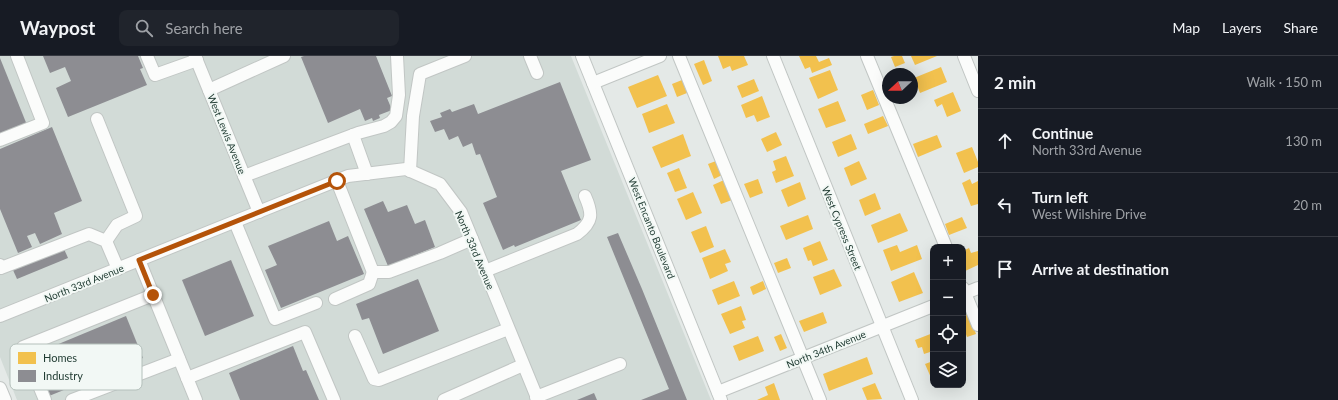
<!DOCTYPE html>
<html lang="en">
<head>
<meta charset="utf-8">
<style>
	:root { --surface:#171b24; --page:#20242c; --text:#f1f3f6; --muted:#9ea1a6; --line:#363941 }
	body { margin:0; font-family:Lato,sans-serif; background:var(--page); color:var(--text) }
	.controls { position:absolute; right:12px; bottom:12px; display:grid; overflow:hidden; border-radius:8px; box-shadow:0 4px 16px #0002 }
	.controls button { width:36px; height:36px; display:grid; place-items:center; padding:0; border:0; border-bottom:1px solid var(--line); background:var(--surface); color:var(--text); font:20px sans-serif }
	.compass { position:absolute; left:882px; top:12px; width:36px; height:36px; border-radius:50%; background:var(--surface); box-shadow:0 4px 16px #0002; rotate:248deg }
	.stop { position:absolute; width:12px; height:12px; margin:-9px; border:3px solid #b45309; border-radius:50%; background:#fff }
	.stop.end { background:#b45309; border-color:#fff; box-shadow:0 1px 4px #0008 }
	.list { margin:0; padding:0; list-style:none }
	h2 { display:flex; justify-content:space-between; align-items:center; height:52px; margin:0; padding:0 16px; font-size:17px }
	h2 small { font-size:13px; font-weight:400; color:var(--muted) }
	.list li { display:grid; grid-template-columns:26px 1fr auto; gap:12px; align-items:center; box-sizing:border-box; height:64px; padding:0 16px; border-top:1px solid var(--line) }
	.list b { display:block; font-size:15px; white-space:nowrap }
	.list p { margin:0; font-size:13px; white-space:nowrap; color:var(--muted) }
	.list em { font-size:13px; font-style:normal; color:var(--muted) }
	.icon { flex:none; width:22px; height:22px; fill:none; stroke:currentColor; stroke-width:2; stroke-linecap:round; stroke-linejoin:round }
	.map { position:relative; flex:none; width:978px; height:344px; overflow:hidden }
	header { display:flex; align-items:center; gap:24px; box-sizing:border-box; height:56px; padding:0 20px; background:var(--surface); border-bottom:1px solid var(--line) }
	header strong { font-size:19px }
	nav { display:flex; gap:22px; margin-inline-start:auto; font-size:14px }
	.search { width:280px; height:36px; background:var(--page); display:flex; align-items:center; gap:10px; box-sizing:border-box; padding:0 14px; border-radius:8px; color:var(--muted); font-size:15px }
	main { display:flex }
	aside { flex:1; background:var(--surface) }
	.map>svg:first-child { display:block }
</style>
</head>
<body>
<header>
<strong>Waypost</strong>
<div class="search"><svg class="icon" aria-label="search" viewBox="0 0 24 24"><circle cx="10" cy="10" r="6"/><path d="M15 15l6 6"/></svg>Search here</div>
<nav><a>Map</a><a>Layers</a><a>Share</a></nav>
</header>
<main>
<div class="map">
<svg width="978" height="344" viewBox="0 0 978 344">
	<rect width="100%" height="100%" fill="#e4e9e7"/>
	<path fill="#d2dbd7" d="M 0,0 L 571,0 L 711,344 L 17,344 L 0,301 Z"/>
	<g fill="#f2c14e">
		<path d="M 718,0 L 744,0 L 748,9 L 732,15 L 730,10 L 723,13 Z"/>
		<path d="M 799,0 L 816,0 L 819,6 L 829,2 L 832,9 L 812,17 L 810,11 L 805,13 Z"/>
		<path d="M 894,0 L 902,0 L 905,7 L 895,11 L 891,1 Z"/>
		<path d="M 911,0 L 937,0 L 915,9 Z"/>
		<path d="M 704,4 L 712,25 L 703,29 L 694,8 Z"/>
		<path d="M 941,11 L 947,26 L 920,37 L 914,22 Z"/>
		<path d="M 830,14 L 838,34 L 818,43 L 809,22 Z"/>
		<path d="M 658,19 L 667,40 L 637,52 L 628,31 Z"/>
		<path d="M 754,23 L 759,35 L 742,42 L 737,30 Z"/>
		<path d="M 682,24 L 687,37 L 677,41 L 672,28 Z"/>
		<path d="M 873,34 L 879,49 L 867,54 L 861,39 Z"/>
		<path d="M 953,36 L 961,55 L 947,61 L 942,48 L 937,51 L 934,44 Z"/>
		<path d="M 762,40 L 770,61 L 757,66 L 754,59 L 746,62 L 741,49 Z"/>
		<path d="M 838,45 L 846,65 L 826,72 L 818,53 Z"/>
		<path d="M 667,48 L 675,67 L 649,77 L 642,58 Z"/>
		<path d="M 883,60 L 888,70 L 868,78 L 864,68 Z"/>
		<path d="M 776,76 L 782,89 L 767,96 L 761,83 Z"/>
		<path d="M 683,78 L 691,100 L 661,112 L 652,91 Z"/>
		<path d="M 851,78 L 857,93 L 838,101 L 832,86 Z"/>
		<path d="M 937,79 L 942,91 L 918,101 L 913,88 Z"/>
		<path d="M 972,91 L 978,106 L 978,111 L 964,117 L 956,97 Z"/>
		<path d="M 786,100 L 794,120 L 776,127 L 772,116 L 776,114 L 773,105 Z"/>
		<path d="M 716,105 L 722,119 L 714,123 L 708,108 Z"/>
		<path d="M 859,105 L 867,123 L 851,130 L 844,112 Z"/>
		<path d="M 679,112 L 687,132 L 675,136 L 667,117 Z"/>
		<path d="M 758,123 L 763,137 L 750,142 L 744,128 Z"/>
		<path d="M 970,123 L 972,128 L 978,125 L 978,148 L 971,150 L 962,127 Z"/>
		<path d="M 724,124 L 732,144 L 721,148 L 713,129 Z"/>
		<path d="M 800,126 L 806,143 L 788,151 L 781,134 Z"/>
		<path d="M 693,136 L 702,157 L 686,164 L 677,143 Z"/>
		<path d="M 875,137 L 881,153 L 865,160 L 859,144 Z"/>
		<path d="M 900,157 L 908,175 L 878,187 L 871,169 Z"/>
		<path d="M 808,159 L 813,173 L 786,184 L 780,170 Z"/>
		<path d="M 962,161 L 967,172 L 949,179 L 945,168 Z"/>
		<path d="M 706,170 L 714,191 L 700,197 L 691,176 Z"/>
		<path d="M 820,185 L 828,204 L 813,210 L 811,204 L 808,205 L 803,192 Z"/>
		<path d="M 897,189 L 900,196 L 917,189 L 922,203 L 891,215 L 883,194 Z"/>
		<path d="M 969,192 L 971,197 L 978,195 L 978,209 L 963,216 L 963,195 Z"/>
		<path d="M 725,193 L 731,206 L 725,208 L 728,215 L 710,223 L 702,202 Z"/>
		<path d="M 787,202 L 791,212 L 778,217 L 774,207 Z"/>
		<path d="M 834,213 L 842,230 L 820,239 L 813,221 Z"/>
		<path d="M 914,216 L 923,237 L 899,246 L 891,226 Z"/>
		<path d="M 734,225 L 740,240 L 718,249 L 712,234 Z"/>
		<path d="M 763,225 L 766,233 L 753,239 L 750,231 Z"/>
		<path d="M 741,250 L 746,264 L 742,265 L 745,272 L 730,278 L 721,258 Z"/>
		<path d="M 966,252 L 976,278 L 967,281 L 963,270 L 963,253 Z"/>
		<path d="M 823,256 L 827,267 L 804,276 L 799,265 Z"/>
		<path d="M 933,277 L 933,295 L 924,298 L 922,291 L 918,292 L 915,284 Z"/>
		<path d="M 781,278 L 787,292 L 780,295 L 774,281 Z"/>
		<path d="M 758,280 L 764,295 L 739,305 L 733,290 Z"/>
		<path d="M 867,301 L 873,318 L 829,335 L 823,318 Z"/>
		<path d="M 933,305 L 933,323 L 932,324 L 925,308 Z"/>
		<path d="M 774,327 L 780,344 L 757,344 L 768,339 L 765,331 Z"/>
		<path d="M 875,327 L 882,343 L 867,344 L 862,332 Z"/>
	</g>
	<g fill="#8d8d92">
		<path d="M 43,0 L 138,0 L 143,12 L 140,13 L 147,29 L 68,61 L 56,32 L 71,25 L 65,11 L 50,17 Z"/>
		<path d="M 304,0 L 376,0 L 392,40 L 387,42 L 392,54 L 379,59 L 380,62 L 373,65 L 372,62 L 365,65 L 360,53 L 328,67 L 301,1 Z"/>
		<path d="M 0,2 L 27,69 L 0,80 Z"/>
		<path d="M 560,26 L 591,104 L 561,115 L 581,164 L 515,191 L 514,189 L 503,194 L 483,147 L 497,141 L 480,98 L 476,99 L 472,87 L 463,91 L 458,80 L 449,84 L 444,73 L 435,76 L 430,65 L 442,61 L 440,57 L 450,53 L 452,56 L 474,48 L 478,58 Z"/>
		<path d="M 52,71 L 82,145 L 54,157 L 62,178 L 40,188 L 35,177 L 27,180 L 32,191 L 18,197 L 0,153 L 0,93 Z"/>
		<path d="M 383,145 L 388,156 L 407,149 L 415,168 L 425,164 L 435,191 L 388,210 L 364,153 Z"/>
		<path d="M 329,165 L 337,185 L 348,180 L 364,218 L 281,252 L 265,214 L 277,209 L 268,190 Z"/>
		<path d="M 618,177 L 642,233 L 687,344 L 641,344 L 669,333 L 607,181 Z"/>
		<path d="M 64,193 L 68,202 L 17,223 L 13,214 Z"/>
		<path d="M 231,204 L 254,260 L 205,280 L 182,224 Z"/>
		<path d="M 418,223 L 439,275 L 383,298 L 369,262 L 362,264 L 356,248 Z"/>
		<path d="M 126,260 L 143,302 L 49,340 L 32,299 Z"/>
		<path d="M 293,290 L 303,315 L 306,314 L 319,344 L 240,344 L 229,317 Z"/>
		<path d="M 594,337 L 597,344 L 577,344 Z"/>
	</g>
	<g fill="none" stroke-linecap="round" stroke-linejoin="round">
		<g stroke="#c1c6c4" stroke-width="14">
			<g id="minor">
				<path d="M 147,0 L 155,19 L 197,4"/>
				<path d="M 195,0 L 259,156"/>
				<path d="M 530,0 L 537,17"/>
				<path d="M 582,0 L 721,344"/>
				<path d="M 679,0 L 820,344"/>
				<path d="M 773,0 L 912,344"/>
				<path d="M 867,0 L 946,191"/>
				<path d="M 964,0 L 978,35"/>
				<path d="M 593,27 L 660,0"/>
				<path d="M 209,34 L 284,0"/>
				<path d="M 97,63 L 136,160 L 117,169 L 106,185"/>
				<path d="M 353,79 L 367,118"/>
				<path d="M 0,84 L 43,67 L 17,0"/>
				<path d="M 410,115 L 413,60 L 420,18 L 465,0"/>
				<path d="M 244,120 L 358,77 L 384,70 L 391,66 L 396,60 L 399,39 L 397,0"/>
				<path d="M 337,125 L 373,216"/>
				<path d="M 235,166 L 275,263 L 316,247"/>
				<path d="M 139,204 L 196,344"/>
				<path d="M 0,209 L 1,212 L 89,178 L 106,185 L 118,213"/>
				<path d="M 485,215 L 577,178 C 593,166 593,158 585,140"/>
				<path d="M 963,232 L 978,269"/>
				<path d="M 963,238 L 978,232"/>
				<path d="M 335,243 L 369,228 L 373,216 L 389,216 L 440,197 L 472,183"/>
				<path d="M 0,260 L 348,120 L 406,113 L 440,128 L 461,156 L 538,344"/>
				<path d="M 355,280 L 374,323 L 379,324 L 508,273"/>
				<path d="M 187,322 L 305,276 L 334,344"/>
				<path d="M 0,332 L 5,344"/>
				<path d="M 718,336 L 933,250"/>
				<path d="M 536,341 L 620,308"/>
				<path d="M 45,344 L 23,291 L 153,239"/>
				<path d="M 72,344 L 179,303"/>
				<path d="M 444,344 L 523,309"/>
			</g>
		</g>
		<use href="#minor" stroke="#fbfcfb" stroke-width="12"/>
	</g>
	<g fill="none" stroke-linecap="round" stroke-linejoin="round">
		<path stroke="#b45309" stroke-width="5" d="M 153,239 L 139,204 L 337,125"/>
	</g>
	<g text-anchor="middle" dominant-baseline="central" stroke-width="4" stroke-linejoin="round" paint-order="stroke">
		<g font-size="10" fill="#223d34" stroke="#f2f8f5">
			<text transform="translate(227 78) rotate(68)">West Lewis Avenue</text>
			<text transform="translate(652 172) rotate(68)">West Encanto Boulevard</text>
			<text transform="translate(842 172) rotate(68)">West Cypress Street</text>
			<text transform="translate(475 194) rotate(67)">North 33rd Avenue</text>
			<text transform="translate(84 227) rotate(-22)">North 33rd Avenue</text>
			<text transform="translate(826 293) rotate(-22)">North 34th Avenue</text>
		</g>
	</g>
	<rect x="10" y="288" width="132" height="46" rx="6" fill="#f2f8f5" stroke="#b4c0bb" stroke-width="1"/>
	<rect x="18" y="296" width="18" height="12" fill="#f2c14e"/>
	<rect x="18" y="314" width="18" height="12" fill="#8d8d92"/>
	<g font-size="11" fill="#223d34">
		<text x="43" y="306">Homes</text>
		<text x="43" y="324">Industry</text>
	</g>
</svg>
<div class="controls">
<button>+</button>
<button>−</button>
<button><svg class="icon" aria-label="locate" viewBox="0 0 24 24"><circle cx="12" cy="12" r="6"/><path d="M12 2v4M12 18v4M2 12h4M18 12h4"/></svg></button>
<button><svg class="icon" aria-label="layers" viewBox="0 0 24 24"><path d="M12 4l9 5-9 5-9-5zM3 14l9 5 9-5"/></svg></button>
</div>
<svg class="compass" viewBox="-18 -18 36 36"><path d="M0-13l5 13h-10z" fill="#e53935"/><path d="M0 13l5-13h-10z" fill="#9ea1a6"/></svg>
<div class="stop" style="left:337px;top:125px"></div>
<div class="stop end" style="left:153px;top:239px"></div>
</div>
<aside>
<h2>2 min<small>Walk · 150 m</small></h2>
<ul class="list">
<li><svg class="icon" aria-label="ahead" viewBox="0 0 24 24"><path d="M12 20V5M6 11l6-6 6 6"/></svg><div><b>Continue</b><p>North 33rd Avenue</p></div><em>130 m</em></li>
<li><svg class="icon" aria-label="left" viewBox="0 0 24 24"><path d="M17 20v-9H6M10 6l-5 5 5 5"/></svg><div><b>Turn left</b><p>West Wilshire Drive</p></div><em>20 m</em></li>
<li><svg class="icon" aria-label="arrive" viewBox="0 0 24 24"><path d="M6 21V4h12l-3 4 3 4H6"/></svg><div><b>Arrive at destination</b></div></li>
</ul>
</aside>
</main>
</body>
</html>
